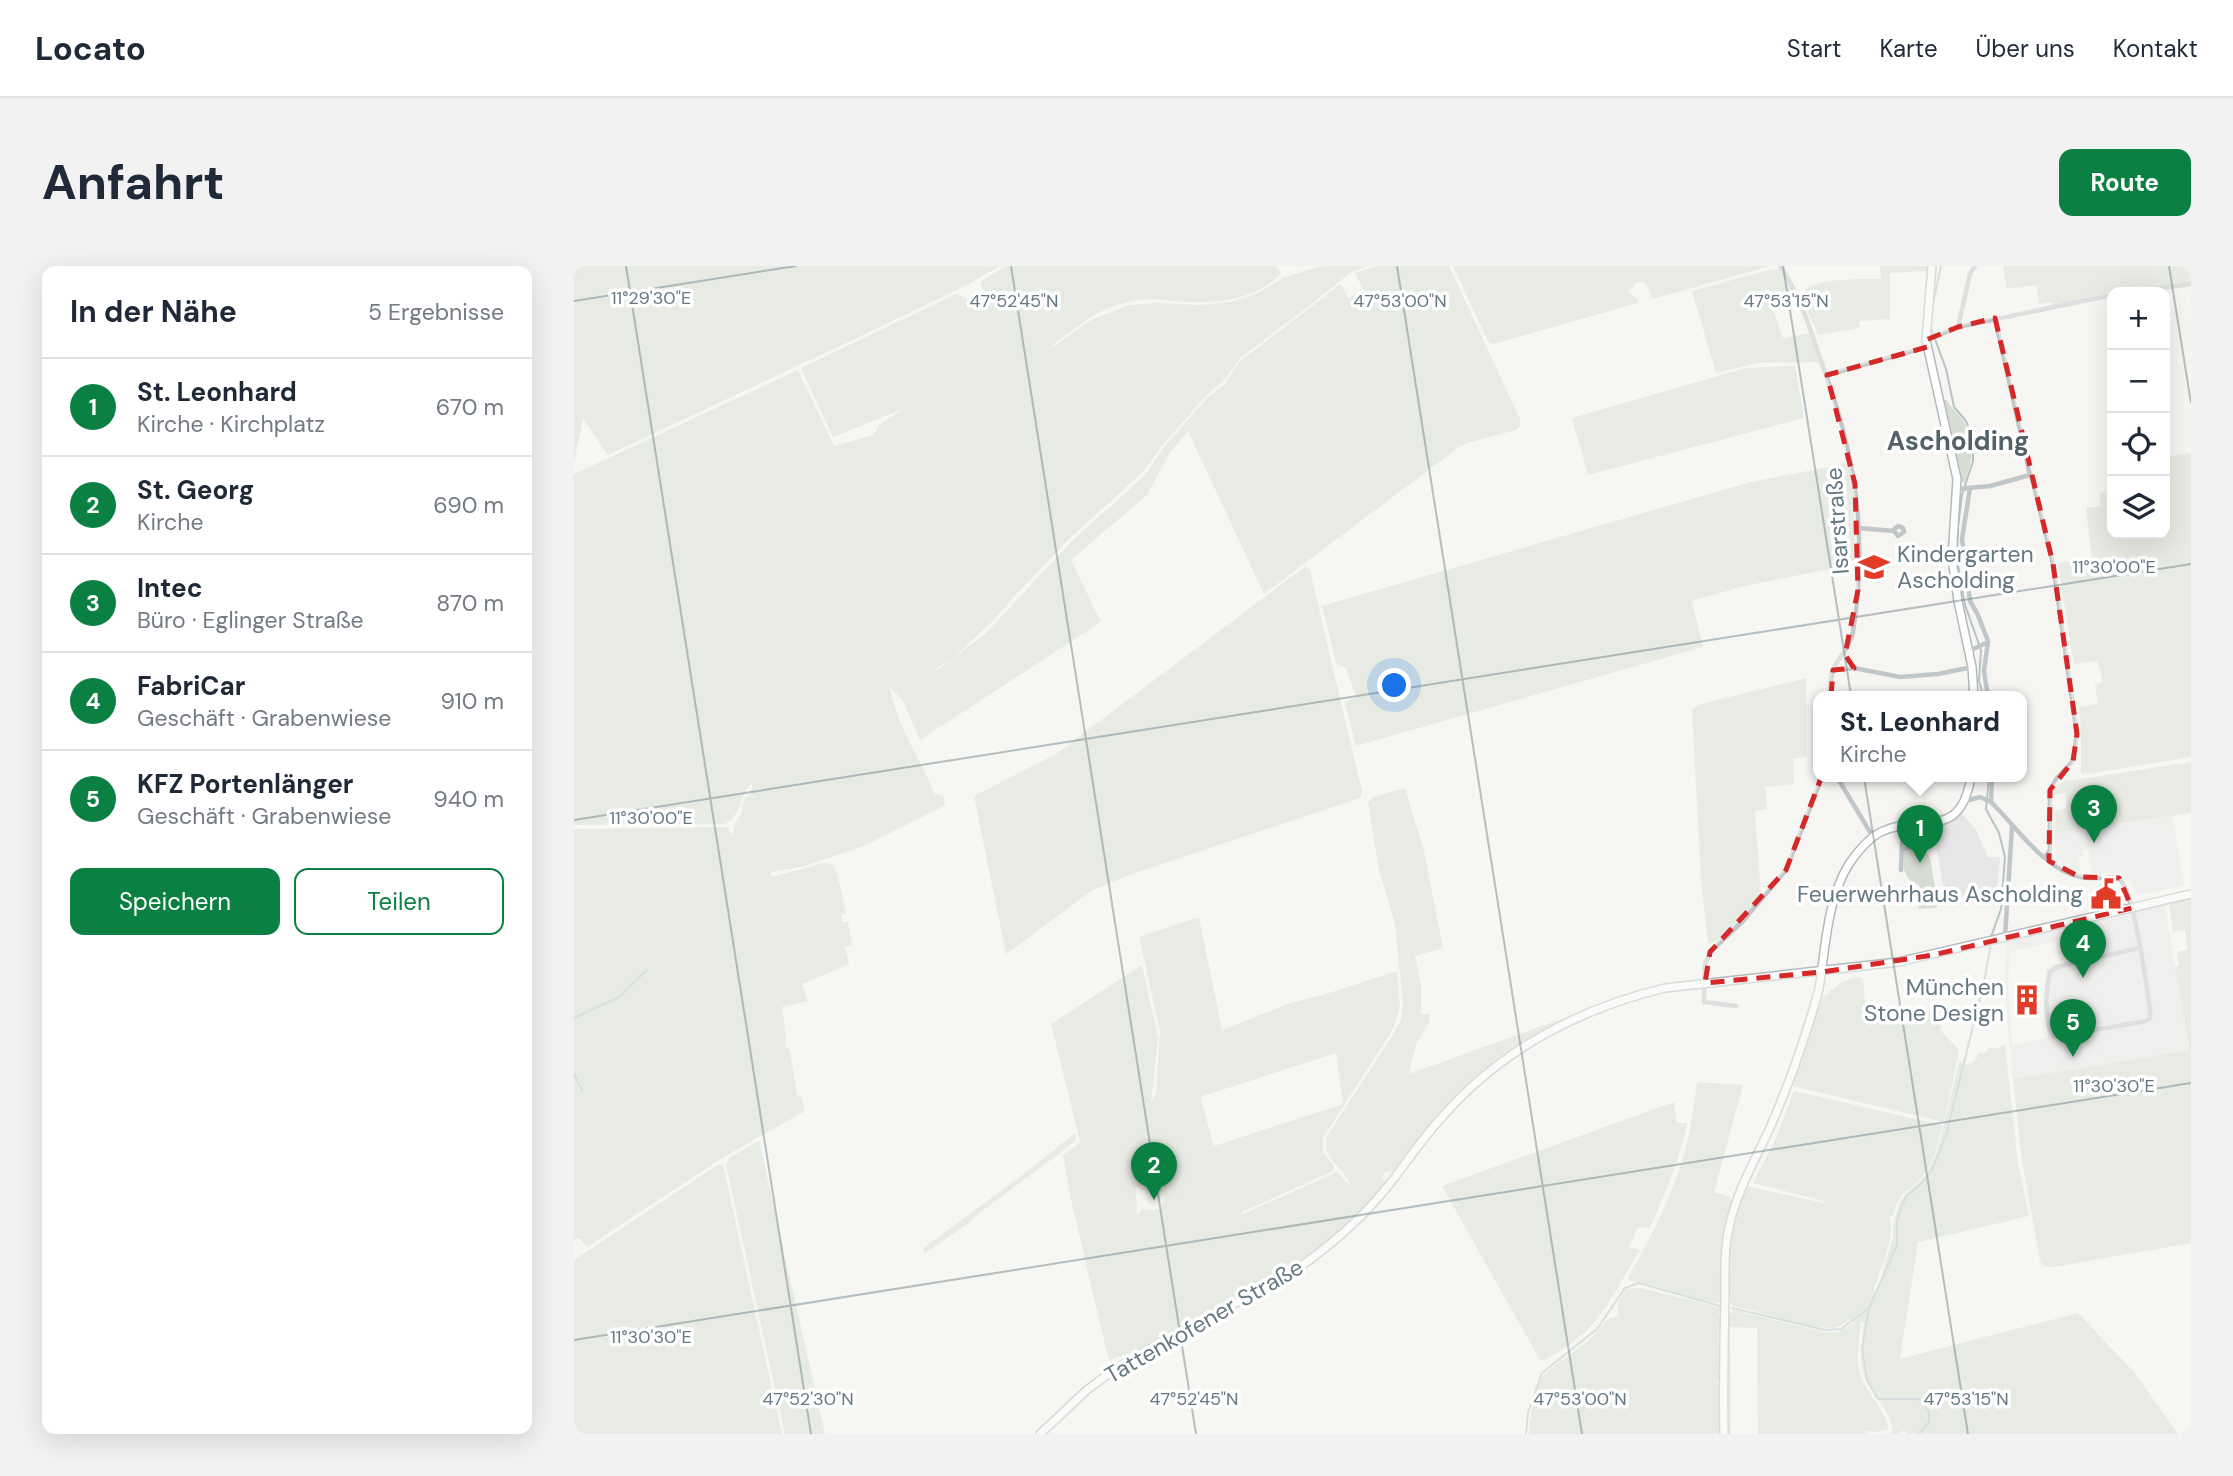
<!DOCTYPE html>
<html lang="de">
<head>
<meta charset="utf-8">
<style>
	:root { --surface:#fff; --page:#f2f2f3; --text:#1f2937; --muted:#747a83; --line:#e0e1e3; --accent:#0b8043 }
	body { margin:0; font-family:"DM Sans",sans-serif; background:var(--page); color:var(--text) }
	.controls { position:absolute; right:21px; top:21px; display:grid; overflow:hidden; border-radius:14px; box-shadow:0 7px 28px #0002 }
	.controls button { width:63px; height:63px; display:grid; place-items:center; padding:0; border:0; border-bottom:2px solid var(--line); background:var(--surface); color:var(--text); font:35px sans-serif }
	.you { position:absolute; left:821px; top:420px; width:24px; height:24px; margin:-18px; border:5px solid #fff; border-radius:50%; background:#1a73e8; box-shadow:0 0 0 10px #1a73e833 }
	.badge { display:grid; place-items:center; width:46px; height:46px; border-radius:50%; background:var(--accent); color:#fff; font-size:23px; font-weight:700 }
	.pin { position:absolute; translate:-50% -58px; filter:drop-shadow(0 2px 4px #0008) }
	.pin::after { content:''; position:absolute; top:37px; width:24px; height:21px; background:inherit; clip-path:polygon(0 0,100% 0,50% 100%) }
	.popup { position:absolute; left:1239px; top:425px; width:214px; height:91px; box-sizing:border-box; display:grid; place-content:center; border-radius:14px; background:var(--surface); filter:drop-shadow(0 2px 5px #0005); font-size:23px; white-space:nowrap; color:var(--muted) }
	.popup b { font-size:26px; color:var(--text) }
	.popup::after { content:''; position:absolute; left:50%; top:100%; margin-left:-14px; border:14px solid transparent; border-top-color:var(--surface) }
	.list { margin:0; padding:0; list-style:none }
	h2 { display:flex; justify-content:space-between; align-items:center; height:91px; margin:0; padding:0 28px; font-size:30px }
	h2 small { font-size:23px; font-weight:400; color:var(--muted) }
	.list li { display:grid; grid-template-columns:46px 1fr auto; gap:21px; align-items:center; box-sizing:border-box; height:98px; padding:0 28px; border-top:2px solid var(--line) }
	.list b { display:block; font-size:26px; white-space:nowrap }
	.list p { margin:0; font-size:23px; white-space:nowrap; color:var(--muted) }
	.list em { font-size:23px; font-style:normal; color:var(--muted) }
	.actions { display:flex; gap:14px; padding:21px 28px }
	.actions a { flex:1; padding:16px 0; border:2px solid var(--accent); border-radius:14px; text-align:center; font-size:24px; color:var(--accent) }
	.actions .main { background:var(--accent); color:#fff }
	.icon { flex:none; width:38px; height:38px; fill:none; stroke:currentColor; stroke-width:2; stroke-linecap:round; stroke-linejoin:round }
	.map { position:relative; flex:none; width:1617px; height:1168px; overflow:hidden; border-radius:14px }
	header { display:flex; align-items:center; gap:42px; box-sizing:border-box; height:98px; padding:0 35px; background:var(--surface); border-bottom:2px solid var(--line) }
	header strong { font-size:33px }
	nav { display:flex; gap:38px; margin-inline-start:auto; font-size:24px }
	.intro { display:flex; align-items:center; justify-content:space-between; box-sizing:border-box; height:168px; padding:0 42px }
	h1 { margin:0; font-size:49px }
	.button { padding:18px 32px; border-radius:14px; background:var(--accent); color:#fff; font-size:24px; font-weight:700 }
	main { display:flex; gap:42px; padding:0 42px }
	aside { flex:1; background:var(--surface); border-radius:14px; box-shadow:0 7px 28px #0002 }
	.map>svg:first-child { display:block }
</style>
</head>
<body>
<header>
<strong>Locato</strong>
<nav><a>Start</a><a>Karte</a><a>Über uns</a><a>Kontakt</a></nav>
</header>
<div class="intro"><h1>Anfahrt</h1><a class="button">Route</a></div>
<main>
<aside>
<h2>In der Nähe<small>5 Ergebnisse</small></h2>
<ul class="list">
<li><span class="badge">1</span><div><b>St. Leonhard</b><p>Kirche · Kirchplatz</p></div><em>670 m</em></li>
<li><span class="badge">2</span><div><b>St. Georg</b><p>Kirche</p></div><em>690 m</em></li>
<li><span class="badge">3</span><div><b>Intec</b><p>Büro · Eglinger Straße</p></div><em>870 m</em></li>
<li><span class="badge">4</span><div><b>FabriCar</b><p>Geschäft · Grabenwiese</p></div><em>910 m</em></li>
<li><span class="badge">5</span><div><b>KFZ Portenlänger</b><p>Geschäft · Grabenwiese</p></div><em>940 m</em></li>
</ul>
<div class="actions"><a class="main">Speichern</a><a>Teilen</a></div>
</aside>
<div class="map">
<svg width="1617" height="1168" viewBox="0 0 1617 1168">
	<rect width="100%" height="100%" fill="#f6f5f2"/>
	<g fill="#e6e7e6" fill-rule="evenodd">
		<path d="M 1388,548 L 1401,562 L 1414,591 L 1426,591 L 1423,627 L 1371,631 L 1359,561 L 1376,556 Z"/>
		<path d="M 1598,550 L 1610,619 L 1572,628 L 1563,627 L 1556,616 L 1548,608 L 1537,607 L 1517,608 L 1515,583 L 1509,584 L 1509,590 L 1504,591 L 1506,606 L 1489,598 L 1482,592 L 1481,567 Z"/>
		<path d="M 1590,638 L 1616,784 L 1439,813 L 1431,722 L 1433,675 ZM 1490,673 L 1494,695 L 1472,701 L 1471,747 L 1474,772 L 1438,779 L 1434,722 L 1436,686 Z"/>
	</g>
	<g fill="#d8ddd3" fill-rule="evenodd">
		<path d="M 0,0 L 426,0 L 393,19 L 287,70 L 34,189 L 9,152 L 0,197 Z"/>
		<path d="M 432,0 L 701,0 L 707,7 C 686,32 644,38 612,36 C 594,35 576,31 558,35 C 524,42 506,58 479,79 L 478,82 L 517,54 L 555,39 L 581,37 L 627,39 L 656,36 L 684,27 L 711,11 L 748,0 L 793,0 L 776,7 L 735,40 L 666,92 L 652,112 L 631,131 L 588,180 L 568,207 L 499,269 L 437,334 L 421,353 L 378,393 L 361,403 L 362,405 L 411,368 L 499,274 L 570,210 L 591,180 L 634,131 L 651,118 L 665,96 L 767,18 L 774,32 L 790,25 L 781,7 L 802,0 L 875,0 L 946,153 L 946,160 L 942,164 L 893,177 L 884,182 L 690,328 L 614,165 L 597,185 L 573,229 L 497,294 L 527,356 L 346,474 L 329,435 L 316,421 C 321,456 347,495 361,528 L 369,530 L 371,538 L 370,540 L 290,580 L 227,601 L 197,606 L 197,611 L 250,597 L 259,599 L 263,607 L 272,647 L 267,649 L 268,656 L 274,656 L 278,679 L 271,681 L 275,698 L 228,718 L 234,735 L 208,741 L 212,770 L 211,780 L 216,785 L 223,829 L 228,832 L 231,845 L 148,892 L 13,981 L 6,973 L 0,973 L 0,563 L 152,561 L 159,569 L 161,557 L 167,548 L 170,533 L 177,527 L 178,517 C 164,530 168,550 151,558 L 0,559 L 0,208 L 224,104 L 260,180 L 300,169 L 305,159 L 331,142 L 259,171 L 227,102 L 382,28 L 395,34 L 410,27 L 406,16 Z"/>
		<path d="M 879,0 L 1196,0 L 1079,33 L 1071,16 L 1061,17 L 1059,22 L 1054,25 L 1064,34 L 1064,37 L 919,78 L 914,75 Z"/>
		<path d="M 1306,0 L 1354,0 L 1353,5 L 1316,7 L 1316,53 L 1286,55 L 1285,62 L 1244,69 L 1226,29 C 1239,10 1285,14 1307,13 Z"/>
		<path d="M 1429,0 L 1617,0 L 1617,16 L 1569,24 L 1568,19 L 1563,24 L 1538,26 L 1479,40 L 1478,36 L 1465,38 L 1462,19 L 1433,23 Z"/>
		<path d="M 1206,3 L 1222,27 L 1196,35 L 1209,72 L 1236,67 L 1245,96 L 1184,97 L 1142,107 L 1118,25 L 1195,4 Z"/>
		<path d="M 1221,100 L 1230,152 L 1014,209 L 998,152 L 1172,102 Z"/>
		<path d="M 1369,134 L 1373,134 C 1377,143 1385,148 1390,156 C 1402,176 1398,196 1391,216 L 1388,217 L 1366,136 Z"/>
		<path d="M 1617,187 L 1617,491 L 1513,508 L 1507,507 L 1507,467 L 1505,441 L 1524,438 L 1521,419 L 1529,416 L 1523,395 L 1500,398 L 1484,297 L 1518,291 L 1512,242 L 1526,240 L 1526,227 L 1538,226 L 1538,268 L 1591,268 L 1591,191 Z"/>
		<path d="M 1275,197 L 1279,226 L 1282,298 L 1170,320 L 1118,335 L 1129,381 L 782,480 L 771,437 L 782,430 L 772,402 L 762,397 L 748,340 L 1177,216 Z"/>
		<path d="M 731,301 L 736,304 L 788,526 L 786,532 L 555,609 L 519,624 L 432,688 L 400,530 L 482,488 Z"/>
		<path d="M 1232,412 L 1233,491 L 1219,493 L 1220,518 L 1191,521 L 1193,543 L 1181,545 L 1187,631 C 1172,648 1157,670 1134,678 L 1127,613 L 1118,444 L 1123,439 Z"/>
		<path d="M 1617,496 L 1617,547 L 1481,567 L 1481,545 L 1493,542 L 1491,527 L 1479,529 L 1480,522 L 1487,516 Z"/>
		<path d="M 831,522 L 850,585 L 869,682 L 841,690 L 847,720 L 847,748 L 856,748 L 855,756 L 842,778 L 835,808 L 996,750 C 972,763 948,775 926,791 C 885,821 853,862 822,902 L 819,905 L 810,906 L 808,913 L 812,916 C 763,989 643,1046 565,1084 C 555,1089 546,1089 535,1095 L 497,934 L 489,889 L 506,876 L 477,758 L 568,699 L 584,772 L 577,837 L 582,828 L 586,765 L 565,671 L 625,651 L 648,764 L 716,737 L 752,728 L 823,705 L 826,742 L 819,763 L 749,872 L 749,886 L 760,900 L 759,905 L 668,946 L 669,948 L 763,906 L 776,920 C 772,900 747,897 753,870 L 819,769 L 827,754 L 829,737 L 821,658 L 805,603 L 794,536 L 800,531 ZM 762,787 L 769,838 L 640,880 L 626,831 ZM 562,921 C 574,927 579,921 589,926 L 591,932 L 586,944 L 568,943 L 563,951 Z"/>
		<path d="M 1349,581 L 1356,592 L 1364,639 L 1361,642 L 1345,643 L 1343,624 L 1345,622 L 1345,619 C 1328,612 1329,602 1330,585 Z"/>
		<path d="M 1617,631 L 1617,977 L 1480,1001 L 1469,1000 L 1466,995 L 1447,888 L 1439,813 L 1616,784 L 1601,701 L 1605,700 L 1603,686 L 1614,684 L 1611,664 L 1599,666 L 1595,639 Z"/>
		<path d="M 1286,711 L 1289,714 L 1292,747 L 1309,751 L 1316,746 L 1349,751 L 1350,745 L 1366,747 L 1367,765 L 1384,783 L 1384,790 L 1370,856 L 1218,820 L 1217,816 L 1247,732 C 1263,722 1266,713 1286,711 Z"/>
		<path d="M 1431,779 L 1444,897 L 1455,950 L 1344,976 L 1326,1093 L 1504,1047 L 1560,1106 L 1604,1168 L 1333,1168 L 1330,1164 L 1325,1168 L 1313,1168 L 1318,1166 C 1320,1147 1294,1125 1289,1106 C 1284,1089 1289,1072 1290,1056 L 1287,1056 C 1285,1075 1281,1092 1287,1111 C 1292,1126 1316,1150 1314,1164 L 1302,1166 L 1292,1165 L 1291,1168 L 1184,1168 L 1183,1062 L 1156,1061 L 1157,1168 L 1154,1168 L 1154,1048 L 1158,1047 L 1158,1044 L 1250,1066 L 1264,1066 L 1280,1057 L 1277,1053 C 1271,1057 1265,1062 1257,1062 C 1229,1062 1188,1045 1158,1040 L 1158,1037 L 1155,1036 C 1155,997 1154,955 1172,920 L 1250,937 L 1250,935 L 1179,917 L 1202,872 L 1220,825 L 1368,859 C 1365,877 1360,897 1348,911 C 1332,929 1326,923 1319,950 L 1315,950 C 1322,969 1307,1004 1300,1022 L 1299,1030 L 1300,1031 L 1310,1010 L 1308,1008 L 1319,972 L 1319,959 L 1326,935 L 1334,926 L 1352,909 L 1363,887 L 1385,796 L 1395,799 L 1400,796 L 1406,786 L 1410,787 L 1416,781 L 1421,783 Z"/>
		<path d="M 1123,816 L 1169,819 L 1140,926 L 1157,931 L 1156,934 L 1159,936 L 1148,1037 C 1125,1036 1103,1025 1081,1020 C 1071,1017 1061,1018 1053,1012 C 1076,976 1099,926 1111,885 C 1117,862 1120,839 1123,816 Z"/>
		<path d="M 1100,836 L 1103,857 L 1113,857 C 1106,894 1091,927 1076,962 L 1064,961 L 1055,981 L 1066,984 C 1049,1011 1034,1044 1011,1066 C 998,1078 984,1086 970,1095 L 966,1094 L 868,920 Z"/>
		<path d="M 501,867 L 502,872 L 498,878 L 399,952 L 395,957 L 350,988 L 349,983 L 352,980 L 442,914 Z"/>
		<path d="M 185,875 L 251,1168 L 211,1168 L 152,899 L 155,892 Z"/>
		<path d="M 145,898 L 149,899 L 208,1168 L 0,1168 L 0,994 Z"/>
		<path d="M 1059,1022 L 1068,1022 L 1148,1042 L 1144,1047 L 1145,1048 L 1148,1046 L 1148,1068 L 1144,1069 L 1144,1071 L 1148,1071 L 1148,1115 L 1143,1116 L 1143,1118 L 1148,1118 L 1148,1168 L 955,1168 C 956,1150 959,1131 966,1115 C 973,1101 1007,1083 1020,1069 C 1031,1057 1029,1053 1044,1050 L 1044,1036 L 1052,1023 Z"/>
	</g>
	<g fill="none" stroke-linecap="round" stroke-linejoin="round">
		<g stroke="#b6c4c6" stroke-width="2">
			<path d="M 1358,42 L 1367,0"/>
			<path d="M 1357,62 L 1372,103 L 1380,141 L 1392,155 L 1399,175 L 1399,195 L 1388,229 L 1384,260 L 1383,294 L 1391,339 L 1407,384 L 1405,415 L 1410,431"/>
			<path d="M 1415,511 L 1412,543 L 1425,567 L 1431,591 L 1427,643 L 1417,671"/>
			<path d="M 0,752 L 45,731 L 73,704"/>
			<path d="M 0,808 L 8,824"/>
			<path d="M 1158,1042 L 1251,1064 L 1267,1063 L 1294,1043"/>
			<path d="M 952,1168 L 954,1147 L 968,1107 L 1023,1063 L 1051,1022 L 1065,1017 L 1146,1040"/>
			<path d="M 1345,1168 L 1355,1156 L 1355,1147 L 1345,1133 L 1304,1133 L 1293,1114 L 1288,1083 L 1295,1042 L 1323,979 L 1323,954 L 1332,930 L 1348,917 L 1358,904 L 1372,869 L 1410,716 L 1417,677"/>
		</g>
		<g stroke="#b3babd" stroke-width="10">
			<g id="secondary">
				<path d="M 1358,0 L 1352,74 L 1383,213 L 1378,293 L 1384,335 L 1398,401 L 1400,431"/>
				<path d="M 466,1168 L 514,1123 L 540,1104 C 579,1080 620,1059 660,1038 C 690,1022 720,1007 746,986 C 773,965 800,939 821,911 C 837,890 852,868 870,849 C 928,783 1007,742 1091,722 L 1324,696 L 1617,628"/>
				<path d="M 1150,1168 C 1149,1122 1150,1076 1151,1031 C 1151,1008 1150,984 1155,962 C 1162,927 1180,896 1195,864 C 1214,821 1230,776 1243,730 C 1247,718 1247,706 1249,694 C 1253,662 1258,625 1275,598 C 1284,585 1295,571 1309,565 C 1351,547 1386,575 1397,511"/>
			</g>
		</g>
		<g stroke="#c1c6c8" stroke-width="4.5">
			<path d="M 1206,0 C 1228,33 1235,61 1248,98 C 1282,190 1294,269 1279,366 C 1276,382 1265,390 1259,404 C 1256,412 1256,423 1255,431"/>
			<path d="M 1560,26 L 1617,18"/>
			<path d="M 1421,52 L 1455,205 L 1459,216 L 1479,298 L 1503,468 L 1499,495 L 1482,513 L 1476,524 L 1476,584 L 1471,591"/>
			<path d="M 1384,61 L 1396,8 L 1401,0"/>
			<path d="M 1353,74 L 1384,61 L 1538,29"/>
			<path d="M 1253,109 L 1353,81"/>
			<path d="M 1396,222 L 1388,273 L 1396,335 L 1403,347 L 1414,375 L 1410,405 L 1414,431"/>
			<path d="M 1384,223 L 1416,220 L 1456,209"/>
			<path d="M 1285,262 L 1320,265 L 1324,270 L 1330,266 L 1329,262 L 1325,260 L 1321,262 L 1320,265"/>
			<path d="M 1395,385 L 1414,376"/>
			<path d="M 1260,404 L 1280,402 L 1326,411 L 1364,408 L 1398,401"/>
			<path d="M 1263,511 L 1299,571"/>
			<path d="M 1392,535 L 1406,531 L 1417,536 C 1442,560 1471,605 1507,611 C 1520,614 1533,610 1545,612 C 1560,624 1572,718 1576,742 L 1576,752 L 1572,755 L 1480,771 C 1469,754 1472,724 1476,706 L 1483,701 L 1565,682"/>
			<path d="M 1417,536 L 1418,511"/>
			<path d="M 1329,583 L 1350,579 L 1347,559"/>
			<path d="M 1327,604 L 1328,576 L 1332,571 L 1333,560"/>
			<path d="M 1431,671 L 1438,561"/>
			<path d="M 1162,740 L 1130,736 L 1131,698 L 1136,686 L 1169,655 L 1212,604 L 1248,511"/>
		</g>
		<use href="#secondary" stroke="#fff" stroke-width="7"/>
	</g>
	<path d="M0 0H1617V1168H0ZM 1421,52 L 1479,298 L 1503,468 L 1499,495 L 1476,524 L 1475,595 L 1506,611 L 1545,612 L 1558,642 L 1359,689 L 1248,706 L 1131,717 L 1136,686 L 1212,604 L 1252,499 L 1259,404 L 1280,402 L 1271,389 L 1284,324 L 1281,218 L 1253,109 L 1353,81 L 1352,74 L 1384,61 Z" fill="#f6f5f2" fill-opacity=".55" fill-rule="evenodd"/>
	<path fill="none" stroke="#d62828" stroke-width="5" stroke-dasharray="14 9" stroke-linejoin="round" d="M 1421,52 L 1479,298 L 1503,468 L 1499,495 L 1476,524 L 1475,595 L 1506,611 L 1545,612 L 1558,642 L 1359,689 L 1248,706 L 1131,717 L 1136,686 L 1212,604 L 1252,499 L 1259,404 L 1280,402 L 1271,389 L 1284,324 L 1281,218 L 1253,109 L 1353,81 L 1352,74 L 1384,61 Z"/>
	<path fill="none" stroke="#657983" stroke-width="2" stroke-opacity="0.45" d="M 52,0 L 237,1168M 437,0 L 622,1168M 823,0 L 1008,1168M 1209,0 L 1394,1168M 1595,0 L 1617,137M 0,35 L 222,0M 0,554 L 1617,298M 0,1074 L 1617,817"/>
	<defs>
		<g id="school-bare" transform="scale(2.415)"><path d="M0-5L7-2L0 1L-7-2ZM-4 1L0 2.5L4 1V4Q0 6-4 4Z" fill="#e03c28" stroke="#fff" stroke-width="2.5" paint-order="stroke"/></g>
		<g id="civic-bare" transform="scale(2.415)"><path d="M-.6-6.5H3V-4.5H.6V-3L4-1V1h2V6H-6V1h2V-1L-.6-3ZM-1.2 2.5V6h2.4V2.5Z" fill="#e03c28" stroke="#fff" stroke-width="2.5" paint-order="stroke"/></g>
		<g id="building-bare" transform="scale(2.415)"><path d="M-4-6H4V6H1V3H-1V6H-4ZM-2.5-4.3h1.7v1.8h-1.7ZM.8-4.3h1.7v1.8H.8ZM-2.5-1h1.7V.8h-1.7ZM.8-1h1.7V.8H.8Z" fill="#e03c28" stroke="#fff" stroke-width="2.5" paint-order="stroke"/></g>
	</defs>
	<g fill-rule="evenodd">
		<use href="#school-bare" x="1300" y="301"/>
		<use href="#civic-bare" x="1532" y="628"/>
		<use href="#building-bare" x="1453" y="734"/>
	</g>
	<g text-anchor="middle" dominant-baseline="central" stroke-width="7" stroke-linejoin="round" paint-order="stroke">
		<g font-size="23" fill="#657983" stroke="#fff">
			<text transform="translate(1263 255) rotate(-94)">Isarstraße</text>
			<text transform="translate(630 1055) rotate(-30)">Tattenkofener Straße</text>
		</g>
		<g font-size="23" fill="#657983" stroke="#fff" text-anchor="end">
			<text x="1323" y="288" text-anchor="start">Kindergarten<tspan x="1323" dy="26">Ascholding</tspan></text>
			<text x="1509" y="628">Feuerwehrhaus Ascholding</text>
			<text x="1430" y="721">München<tspan x="1430" dy="26">Stone Design</tspan></text>
		</g>
		<g font-size="26" font-weight="bold" fill="#536168" stroke="#fff">
			<text x="1384" y="175">Ascholding</text>
		</g>
	</g>
	<g font-size="18" text-anchor="middle" fill="#657983" stroke="#fff" stroke-width="7" stroke-linejoin="round" paint-order="stroke">
		<text x="77" y="38">11°29'30"E</text>
		<text x="440" y="41">47°52'45"N</text>
		<text x="826" y="41">47°53'00"N</text>
		<text x="1212" y="41">47°53'15"N</text>
		<text x="1540" y="307">11°30'00"E</text>
		<text x="77" y="558">11°30'00"E</text>
		<text x="1540" y="826">11°30'30"E</text>
		<text x="77" y="1077">11°30'30"E</text>
		<text x="234" y="1139">47°52'30"N</text>
		<text x="620" y="1139">47°52'45"N</text>
		<text x="1006" y="1139">47°53'00"N</text>
		<text x="1392" y="1139">47°53'15"N</text>
	</g>
</svg>
<div class="controls">
<button>+</button>
<button>−</button>
<button><svg class="icon" aria-label="locate" viewBox="0 0 24 24"><circle cx="12" cy="12" r="6"/><path d="M12 2v4M12 18v4M2 12h4M18 12h4"/></svg></button>
<button><svg class="icon" aria-label="layers" viewBox="0 0 24 24"><path d="M12 4l9 5-9 5-9-5zM3 14l9 5 9-5"/></svg></button>
</div>
<div class="you"></div>
<div class="pin badge" style="left:1346px;top:597px">1</div>
<div class="popup"><b>St. Leonhard</b>Kirche</div>
<div class="pin badge" style="left:580px;top:934px">2</div>
<div class="pin badge" style="left:1520px;top:577px">3</div>
<div class="pin badge" style="left:1509px;top:712px">4</div>
<div class="pin badge" style="left:1499px;top:791px">5</div>
</div>
</main>
</body>
</html>
